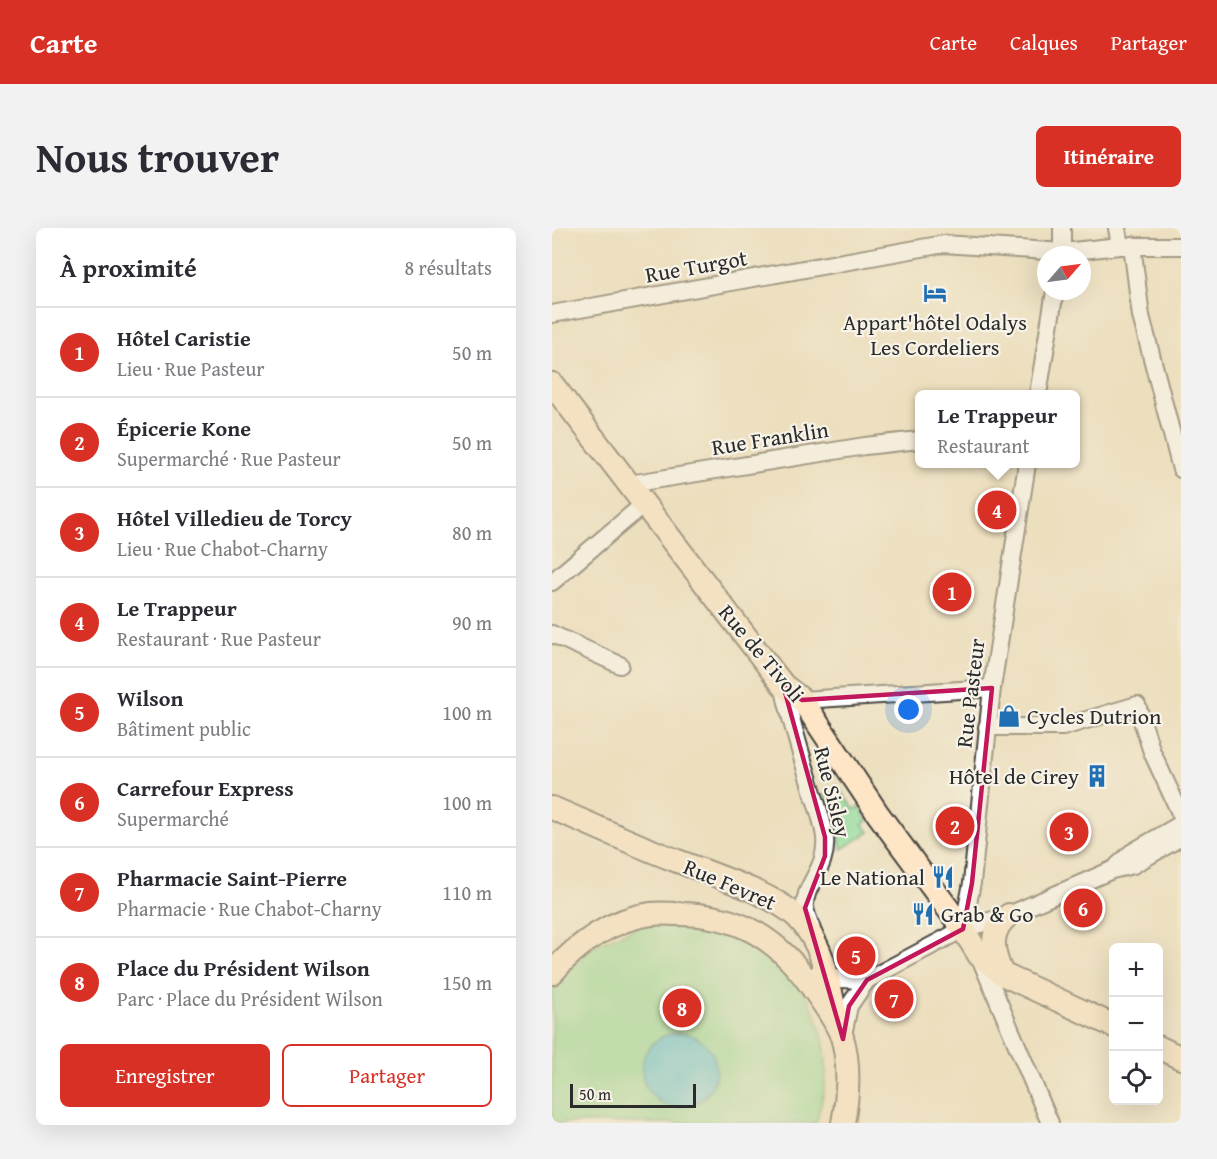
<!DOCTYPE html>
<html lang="fr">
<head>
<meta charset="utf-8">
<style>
	:root { --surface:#fff; --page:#f2f2f3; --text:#2b2b33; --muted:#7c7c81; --line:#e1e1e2; --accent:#d93025 }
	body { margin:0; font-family:"Gentium Book Plus",serif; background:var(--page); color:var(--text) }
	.controls { position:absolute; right:18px; bottom:18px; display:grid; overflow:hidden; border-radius:9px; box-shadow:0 6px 24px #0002 }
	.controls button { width:54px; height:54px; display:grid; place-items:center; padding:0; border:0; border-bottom:2px solid var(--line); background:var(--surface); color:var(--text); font:30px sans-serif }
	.compass { position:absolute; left:485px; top:18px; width:54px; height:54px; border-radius:50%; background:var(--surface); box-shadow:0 6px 24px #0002; rotate:62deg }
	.scale { position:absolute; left:18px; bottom:15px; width:126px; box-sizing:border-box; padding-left:6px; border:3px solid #2b2b2b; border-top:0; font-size:16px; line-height:21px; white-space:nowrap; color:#2b2b2b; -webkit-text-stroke:4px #f7f3e8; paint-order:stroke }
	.you { position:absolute; left:357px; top:482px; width:21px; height:21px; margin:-15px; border:4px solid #fff; border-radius:50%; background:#1a73e8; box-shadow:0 0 0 9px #1a73e833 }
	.badge { display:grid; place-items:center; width:39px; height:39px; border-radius:50%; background:var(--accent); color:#fff; font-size:20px; font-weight:700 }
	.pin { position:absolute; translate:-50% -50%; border:3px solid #fff; box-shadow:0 2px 6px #0006 }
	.popup { position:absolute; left:363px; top:162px; width:165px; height:78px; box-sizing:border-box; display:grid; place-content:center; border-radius:9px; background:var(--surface); filter:drop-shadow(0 2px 4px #0005); font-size:20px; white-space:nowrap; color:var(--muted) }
	.popup b { font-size:22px; color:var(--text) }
	.popup::after { content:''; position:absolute; left:50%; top:100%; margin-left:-12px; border:12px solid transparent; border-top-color:var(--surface) }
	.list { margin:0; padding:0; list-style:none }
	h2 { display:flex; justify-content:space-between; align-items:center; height:78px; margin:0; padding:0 24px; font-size:26px }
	h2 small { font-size:20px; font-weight:400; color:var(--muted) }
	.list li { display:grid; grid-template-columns:39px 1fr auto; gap:18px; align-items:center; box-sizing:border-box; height:90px; padding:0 24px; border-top:2px solid var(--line) }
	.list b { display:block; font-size:22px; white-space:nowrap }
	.list p { margin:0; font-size:20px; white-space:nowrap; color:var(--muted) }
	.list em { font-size:20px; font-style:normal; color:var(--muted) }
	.actions { display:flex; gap:12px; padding:18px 24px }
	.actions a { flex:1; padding:14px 0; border:2px solid var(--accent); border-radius:9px; text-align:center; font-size:21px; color:var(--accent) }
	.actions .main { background:var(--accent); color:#fff }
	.icon { flex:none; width:33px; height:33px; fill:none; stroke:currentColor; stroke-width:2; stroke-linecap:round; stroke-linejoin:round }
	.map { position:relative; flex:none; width:629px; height:895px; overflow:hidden; border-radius:9px }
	header { display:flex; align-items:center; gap:36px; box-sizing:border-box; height:84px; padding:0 30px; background:var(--accent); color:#fff }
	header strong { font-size:28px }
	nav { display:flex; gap:33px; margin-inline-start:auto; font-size:21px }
	.intro { display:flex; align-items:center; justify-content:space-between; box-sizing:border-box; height:144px; padding:0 36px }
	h1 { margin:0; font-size:42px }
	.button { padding:15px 27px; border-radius:9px; background:var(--accent); color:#fff; font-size:21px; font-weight:700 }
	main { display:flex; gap:36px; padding:0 36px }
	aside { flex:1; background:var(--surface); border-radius:9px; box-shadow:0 6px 24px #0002 }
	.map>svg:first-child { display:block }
</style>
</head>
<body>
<header>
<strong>Carte</strong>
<nav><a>Carte</a><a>Calques</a><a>Partager</a></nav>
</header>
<div class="intro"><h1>Nous trouver</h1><a class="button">Itinéraire</a></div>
<main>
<aside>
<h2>À proximité<small>8 résultats</small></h2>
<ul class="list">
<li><span class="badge">1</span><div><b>Hôtel Caristie</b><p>Lieu · Rue Pasteur</p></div><em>50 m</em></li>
<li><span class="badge">2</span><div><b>Épicerie Kone</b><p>Supermarché · Rue Pasteur</p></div><em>50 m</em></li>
<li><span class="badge">3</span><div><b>Hôtel Villedieu de Torcy</b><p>Lieu · Rue Chabot-Charny</p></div><em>80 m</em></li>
<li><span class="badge">4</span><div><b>Le Trappeur</b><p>Restaurant · Rue Pasteur</p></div><em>90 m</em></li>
<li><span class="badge">5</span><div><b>Wilson</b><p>Bâtiment public</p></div><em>100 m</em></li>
<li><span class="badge">6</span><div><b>Carrefour Express</b><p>Supermarché</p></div><em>100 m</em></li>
<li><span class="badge">7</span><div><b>Pharmacie Saint-Pierre</b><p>Pharmacie · Rue Chabot-Charny</p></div><em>110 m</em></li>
<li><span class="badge">8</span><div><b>Place du Président Wilson</b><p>Parc · Place du Président Wilson</p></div><em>150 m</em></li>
</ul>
<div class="actions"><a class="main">Enregistrer</a><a>Partager</a></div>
</aside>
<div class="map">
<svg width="629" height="895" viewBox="0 0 629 895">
	<rect width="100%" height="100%" fill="#f7f3e8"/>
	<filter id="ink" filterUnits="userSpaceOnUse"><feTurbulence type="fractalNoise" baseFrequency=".0167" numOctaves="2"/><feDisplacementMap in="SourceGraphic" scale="12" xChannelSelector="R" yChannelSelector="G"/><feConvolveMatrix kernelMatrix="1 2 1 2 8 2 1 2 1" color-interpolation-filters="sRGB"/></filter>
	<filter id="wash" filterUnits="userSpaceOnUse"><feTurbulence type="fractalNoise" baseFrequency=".008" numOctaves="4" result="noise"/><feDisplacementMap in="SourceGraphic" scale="24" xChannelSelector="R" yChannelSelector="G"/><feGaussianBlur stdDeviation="1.35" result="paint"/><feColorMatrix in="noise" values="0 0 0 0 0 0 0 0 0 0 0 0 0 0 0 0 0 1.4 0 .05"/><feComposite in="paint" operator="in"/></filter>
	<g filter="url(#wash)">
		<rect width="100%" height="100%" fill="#ecdfbd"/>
		<g fill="#8ed995" stroke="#5c8260" stroke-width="1.5">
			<path d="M 285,558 L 302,581 L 308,579 L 315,593 L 311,596 L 317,604 L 290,621 L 273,566 Z"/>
			<path d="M 91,697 C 111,697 140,694 160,697 C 169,699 180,705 189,709 C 239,730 272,783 274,836 C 275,857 269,876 264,895 L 0,895 L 0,762 L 11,746 L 43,717 Z"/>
		</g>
		<circle fill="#58c2d4" stroke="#427680" stroke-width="1.5" cx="127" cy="842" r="37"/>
	</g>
	<g filter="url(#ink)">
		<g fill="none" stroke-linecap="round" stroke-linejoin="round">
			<g stroke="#484641" stroke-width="20">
				<g id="street">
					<path d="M 565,0 L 568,18"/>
					<path d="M 580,17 L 589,88 L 629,241"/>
					<path d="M 510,27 L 510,0"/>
					<path d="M 0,86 L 392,16 L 511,24 L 568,18 L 629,18"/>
					<path d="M 486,166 L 503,63"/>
					<path d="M 77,256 L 313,218 L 367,212"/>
					<path d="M 0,354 L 92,276"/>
					<path d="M 0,406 L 68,437"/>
					<path d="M 231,457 C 238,489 247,520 257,552 C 262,570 271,590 273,610 C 276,641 251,657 253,680 C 254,687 258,695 260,702"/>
					<path d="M 250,472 L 440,460"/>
					<path d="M 435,499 L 511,499 L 585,477 L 600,524 L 629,587"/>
					<path d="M 565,638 L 579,625 L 629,596"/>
					<path d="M 411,701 L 420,655 L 440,460 L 475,236"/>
					<path d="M 428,730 L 498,895"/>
					<path d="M 266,745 L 288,751 L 315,752"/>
					<path d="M 291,807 L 297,778 L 315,752 L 411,701 L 457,687 L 560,642 L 581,637 L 629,609"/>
				</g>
			</g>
			<g stroke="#484641" stroke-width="26">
				<g id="secondary">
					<path d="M 0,156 L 231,457 L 250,472 L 326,586 L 411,701 L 427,727 L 450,746 L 562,798"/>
					<path d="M 0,580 C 41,597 81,616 123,632 C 156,645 219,665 244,688 C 270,713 277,751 283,785"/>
					<path d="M 0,745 C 25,716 60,691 99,686 C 108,685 118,686 126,686 C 188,686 228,712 262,762 C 272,777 284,792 290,809 C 298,835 296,869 291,895"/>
					<path d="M 450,746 C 440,724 436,702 457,687"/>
					<path d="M 606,819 L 629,830"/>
				</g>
			</g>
			<use href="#street" stroke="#fff" stroke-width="16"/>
			<use href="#secondary" stroke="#fde5c5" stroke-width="22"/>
		</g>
	</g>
	<path d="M0 0H629V895H0ZM 231,457 L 250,472 L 440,460 L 420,655 L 411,701 L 315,752 L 297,778 L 291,811 L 253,680 L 273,628 L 273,609 Z" fill="#ecdfbd" fill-opacity=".55" fill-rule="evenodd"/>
	<path fill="none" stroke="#c2185b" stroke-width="4.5" stroke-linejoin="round" d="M 231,457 L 250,472 L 440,460 L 420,655 L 411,701 L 315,752 L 297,778 L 291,811 L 253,680 L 273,628 L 273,609 Z"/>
	<defs>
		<g id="hotel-bare" transform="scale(1.8)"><path d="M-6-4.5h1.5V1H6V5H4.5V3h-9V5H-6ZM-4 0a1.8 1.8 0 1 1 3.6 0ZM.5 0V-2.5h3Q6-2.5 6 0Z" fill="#1f6fb2" stroke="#f7f3e8" stroke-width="2.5" paint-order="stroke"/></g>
		<g id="shop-bare" transform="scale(1.8)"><path d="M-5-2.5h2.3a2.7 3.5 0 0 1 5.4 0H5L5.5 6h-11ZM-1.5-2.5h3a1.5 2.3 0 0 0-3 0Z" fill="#1f6fb2" stroke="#f7f3e8" stroke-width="2.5" paint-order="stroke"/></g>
		<g id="building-bare" transform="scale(1.8)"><path d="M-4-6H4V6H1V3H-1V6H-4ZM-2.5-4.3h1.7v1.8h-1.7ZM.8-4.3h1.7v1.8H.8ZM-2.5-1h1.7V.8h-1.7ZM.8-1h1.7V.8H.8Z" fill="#1f6fb2" stroke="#f7f3e8" stroke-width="2.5" paint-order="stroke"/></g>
		<g id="restaurant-bare" transform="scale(1.8)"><path d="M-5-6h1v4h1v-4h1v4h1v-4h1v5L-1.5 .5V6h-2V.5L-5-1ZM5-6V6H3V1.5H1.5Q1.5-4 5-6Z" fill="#1f6fb2" stroke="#f7f3e8" stroke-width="2.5" paint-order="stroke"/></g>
	</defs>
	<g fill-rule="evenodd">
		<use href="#hotel-bare" x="383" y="65"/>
		<use href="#shop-bare" x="457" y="488"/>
		<use href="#building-bare" x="545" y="548"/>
		<use href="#restaurant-bare" x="391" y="649"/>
		<use href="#restaurant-bare" x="371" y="686"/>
	</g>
	<g text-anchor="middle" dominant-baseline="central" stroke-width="4.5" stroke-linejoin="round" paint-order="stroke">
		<g font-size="22" fill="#2b2b2b" stroke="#f7f3e8">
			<text transform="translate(144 38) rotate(-10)">Rue Turgot</text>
			<text transform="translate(218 210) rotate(-9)">Rue Franklin</text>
			<text transform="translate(210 425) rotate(50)">Rue de Tivoli</text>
			<text transform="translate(418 465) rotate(-83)">Rue Pasteur</text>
			<text transform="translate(281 564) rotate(76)">Rue Sisley</text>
			<text transform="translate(178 656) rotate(23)">Rue Fevret</text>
		</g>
		<g font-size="22" fill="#2b2b2b" stroke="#f7f3e8" text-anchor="start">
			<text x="383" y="94" text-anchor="middle">Appart'hôtel Odalys<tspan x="383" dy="25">Les Cordeliers</tspan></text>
			<text x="475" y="488">Cycles Dutrion</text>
			<text x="527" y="548" text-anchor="end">Hôtel de Cirey</text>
			<text x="373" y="649" text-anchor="end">Le National</text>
			<text x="389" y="686">Grab &amp; Go</text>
		</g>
	</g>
</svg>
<div class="controls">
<button>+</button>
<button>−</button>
<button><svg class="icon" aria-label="locate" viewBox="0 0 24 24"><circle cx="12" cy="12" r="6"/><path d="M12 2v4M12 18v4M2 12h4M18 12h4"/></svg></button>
</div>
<svg class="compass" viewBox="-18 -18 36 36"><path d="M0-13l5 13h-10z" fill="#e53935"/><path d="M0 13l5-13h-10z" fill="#7c7c81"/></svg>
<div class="scale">50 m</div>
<div class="you"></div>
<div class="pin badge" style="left:400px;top:364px">1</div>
<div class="pin badge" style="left:403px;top:598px">2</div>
<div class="pin badge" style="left:517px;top:604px">3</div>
<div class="pin badge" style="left:445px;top:282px">4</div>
<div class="popup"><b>Le Trappeur</b>Restaurant</div>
<div class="pin badge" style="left:304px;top:728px">5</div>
<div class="pin badge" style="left:531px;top:680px">6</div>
<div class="pin badge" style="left:342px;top:771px">7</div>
<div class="pin badge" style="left:130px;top:780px">8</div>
</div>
</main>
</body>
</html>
